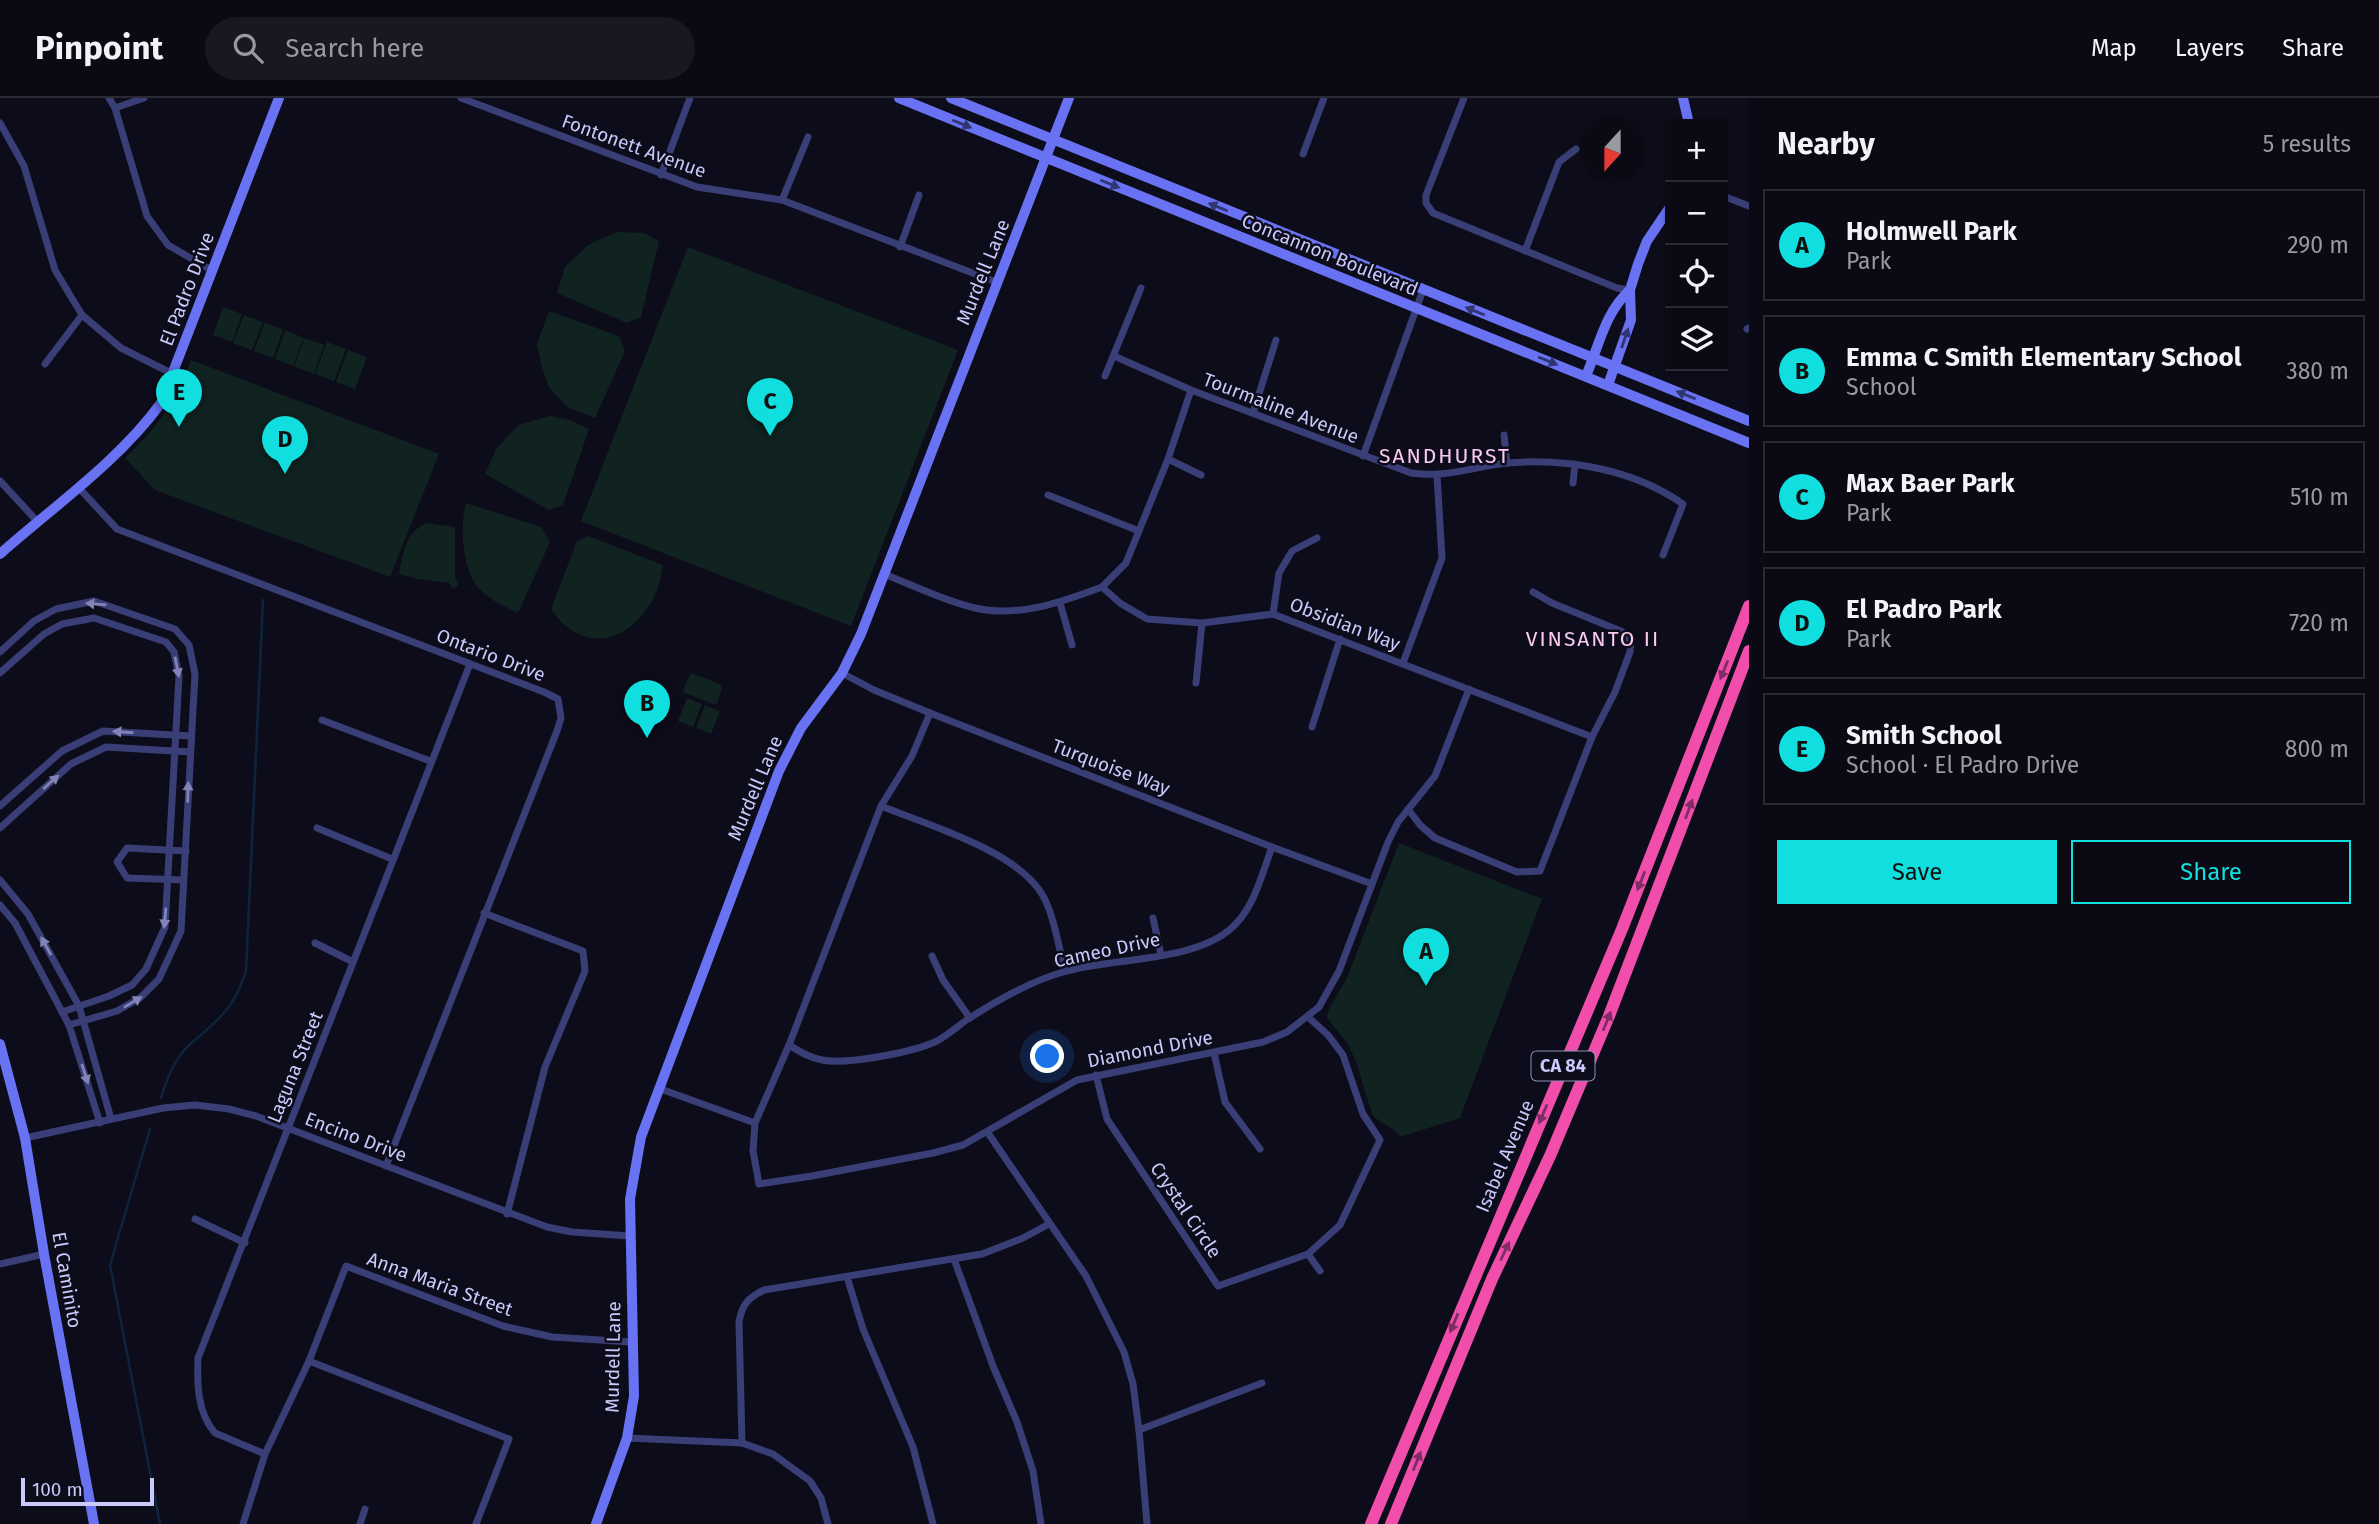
<!DOCTYPE html>
<html lang="en">
<head>
<meta charset="utf-8">
<style>
	:root { --surface:#0a0914; --page:#181722; --text:#f1f3f6; --muted:#999aa0; --line:#2a2a34; --accent:#11dedf }
	body { margin:0; font-family:"Fira Sans",sans-serif; background:var(--page); color:var(--text) }
	.controls { position:absolute; right:21px; top:21px; display:grid; overflow:hidden; border-radius:0px; box-shadow:0 2px 5px #0004 }
	.controls button { width:63px; height:63px; display:grid; place-items:center; padding:0; border:0; border-bottom:2px solid var(--line); background:var(--surface); color:var(--text); font:35px sans-serif }
	.compass { position:absolute; left:1581px; top:21px; width:63px; height:63px; border-radius:50%; background:var(--surface); box-shadow:0 2px 5px #0004; rotate:201deg }
	.scale { position:absolute; left:21px; bottom:18px; width:133px; box-sizing:border-box; padding-left:7px; border:4px solid #cac9fb; border-top:0; font-size:19px; line-height:24px; white-space:nowrap; color:#cac9fb; -webkit-text-stroke:5px #0d0c1a; paint-order:stroke }
	.you { position:absolute; left:1048px; top:959px; width:24px; height:24px; margin:-18px; border:5px solid #fff; border-radius:50%; background:#1a73e8; box-shadow:0 0 0 10px #1a73e833 }
	.badge { display:grid; place-items:center; width:46px; height:46px; border-radius:50%; background:var(--accent); color:#111; font-size:23px; font-weight:700 }
	.pin { position:absolute; translate:-50% -58px; filter:drop-shadow(0 2px 4px #0008) }
	.pin::after { content:''; position:absolute; top:37px; width:24px; height:21px; background:inherit; clip-path:polygon(0 0,100% 0,50% 100%) }
	.list { margin:0; padding:0; list-style:none }
	h2 { display:flex; justify-content:space-between; align-items:center; height:91px; margin:0; padding:0 28px; font-size:30px }
	h2 small { font-size:23px; font-weight:400; color:var(--muted) }
	.list li { display:grid; grid-template-columns:46px 1fr auto; gap:21px; align-items:center; box-sizing:border-box; height:112px; margin:0 14px 14px; padding:0 14px; border:2px solid var(--line); border-radius:0px }
	.list b { display:block; font-size:26px; white-space:nowrap }
	.list p { margin:0; font-size:23px; white-space:nowrap; color:var(--muted) }
	.list em { font-size:23px; font-style:normal; color:var(--muted) }
	.actions { display:flex; gap:14px; padding:21px 28px }
	.actions a { flex:1; padding:16px 0; border:2px solid var(--accent); border-radius:0px; text-align:center; font-size:24px; color:var(--accent) }
	.actions .main { background:var(--accent); color:#111 }
	.icon { flex:none; width:38px; height:38px; fill:none; stroke:currentColor; stroke-width:2; stroke-linecap:round; stroke-linejoin:round }
	.map { position:relative; flex:none; width:1749px; height:1426px; overflow:hidden }
	header { display:flex; align-items:center; gap:42px; box-sizing:border-box; height:98px; padding:0 35px; background:var(--surface); border-bottom:2px solid var(--line) }
	header strong { font-size:33px }
	nav { display:flex; gap:38px; margin-inline-start:auto; font-size:24px }
	.search { width:490px; height:63px; background:var(--page); display:flex; align-items:center; gap:18px; box-sizing:border-box; padding:0 24px; border-radius:38px; color:var(--muted); font-size:26px }
	main { display:flex }
	aside { flex:1; background:var(--surface) }
	.map>svg:first-child { display:block }
</style>
</head>
<body>
<header>
<strong>Pinpoint</strong>
<div class="search"><svg class="icon" aria-label="search" viewBox="0 0 24 24"><circle cx="10" cy="10" r="6"/><path d="M15 15l6 6"/></svg>Search here</div>
<nav><a>Map</a><a>Layers</a><a>Share</a></nav>
</header>
<main>
<div class="map">
<svg width="1749" height="1426" viewBox="0 0 1749 1426">
	<rect width="100%" height="100%" fill="#0d0c1a"/>
	<g fill="#102321">
		<path d="M 617,134 L 644,135 L 659,143 L 641,219 L 627,225 L 557,195 L 565,169 L 588,147 Z"/>
		<path d="M 688,149 L 958,252 L 851,528 L 581,423 Z"/>
		<path d="M 223,209 L 242,216 L 232,244 L 213,237 Z"/>
		<path d="M 549,213 L 619,238 L 625,253 L 595,320 L 567,309 L 548,288 L 541,266 L 537,246 Z"/>
		<path d="M 244,217 L 263,224 L 252,252 L 233,245 Z"/>
		<path d="M 265,224 L 283,232 L 273,260 L 254,253 Z"/>
		<path d="M 285,232 L 304,240 L 293,268 L 275,261 Z"/>
		<path d="M 305,240 L 324,247 L 314,276 L 294,268 Z"/>
		<path d="M 327,244 L 346,251 L 334,283 L 315,276 Z"/>
		<path d="M 348,252 L 367,259 L 355,291 L 336,284 Z"/>
		<path d="M 191,262 L 439,356 L 390,479 L 155,392 L 125,360 C 158,329 175,304 191,262 Z"/>
		<path d="M 550,318 L 570,322 L 589,331 L 563,407 L 549,412 L 485,376 L 496,351 L 518,327 Z"/>
		<path d="M 466,405 L 541,429 L 550,444 L 518,515 C 503,508 481,498 473,482 C 462,460 460,428 466,405 Z"/>
		<path d="M 427,425 L 455,429 L 455,480 L 459,486 L 453,491 L 449,485 L 418,481 L 399,476 C 403,455 405,434 427,425 Z"/>
		<path d="M 588,438 L 663,467 C 661,477 659,489 654,499 C 630,545 583,558 551,511 L 577,443 Z"/>
		<path d="M 691,575 L 720,586 L 722,590 L 717,605 L 713,606 L 685,595 L 683,592 Z"/>
		<path d="M 687,600 L 702,606 L 693,629 L 678,623 Z"/>
		<path d="M 705,607 L 720,613 L 711,636 L 696,630 Z"/>
		<path d="M 1399,745 L 1542,801 L 1460,1020 L 1400,1039 C 1394,1028 1380,1027 1372,1016 L 1357,966 L 1348,946 L 1327,920 L 1328,913 L 1347,880 Z"/>
	</g>
	<g fill="none" stroke-linecap="round" stroke-linejoin="round">
		<g stroke="#0e243c" stroke-width="2.5">
			<path d="M 161,1000 C 166,984 171,969 182,955 C 187,948 195,942 202,936 C 226,915 236,904 246,873 L 263,502"/>
			<path d="M 150,1031 L 110,1167 L 160,1426"/>
		</g>
		<g stroke="#3a3e76" stroke-width="7">
			<path d="M 109,0 L 115,10 L 147,118 L 168,147 L 213,173"/>
			<path d="M 461,0 L 697,89 L 782,102 L 996,184"/>
			<path d="M 1464,0 L 1426,97 L 1426,105 L 1433,115 L 1617,190 L 1630,192"/>
			<path d="M 115,10 L 144,0"/>
			<path d="M 0,25 L 24,68 L 55,172 L 82,217 L 121,250 L 173,276"/>
			<path d="M 1303,56 L 1324,0"/>
			<path d="M 661,77 L 690,0"/>
			<path d="M 1723,98 L 1749,108"/>
			<path d="M 782,102 L 808,39"/>
			<path d="M 900,149 L 919,97"/>
			<path d="M 1525,153 L 1559,64 L 1576,51"/>
			<path d="M 1747,231 L 1749,230"/>
			<path d="M 1114,258 L 1191,292 L 1411,375 C 1420,376 1429,377 1438,376 C 1461,375 1484,367 1507,365 C 1567,360 1633,371 1683,406 L 1663,457"/>
			<path d="M 45,266 L 82,217"/>
			<path d="M 1105,278 L 1141,190"/>
			<path d="M 1253,315 L 1276,242"/>
			<path d="M 1504,337 L 1507,365"/>
			<path d="M 1363,358 L 1423,192"/>
			<path d="M 1168,361 L 1201,377"/>
			<path d="M 0,383 L 37,423"/>
			<path d="M 1573,385 L 1575,366"/>
			<path d="M 78,389 L 117,431 L 544,594 L 558,601 L 561,620 L 557,633 L 386,1068"/>
			<path d="M 1048,397 L 1139,433"/>
			<path d="M 884,476 C 912,487 947,504 975,510 C 1018,520 1062,504 1102,489 L 1120,505 L 1147,521 L 1202,525 L 1273,516 L 1592,639"/>
			<path d="M 1102,489 L 1126,465 L 1168,361 L 1191,292"/>
			<path d="M 1060,505 L 1072,547"/>
			<path d="M 1273,516 L 1279,475 L 1292,453 L 1317,440"/>
			<path d="M 0,554 L 34,523 L 56,511 L 94,503 L 175,531 L 189,547 L 195,576 L 181,833 L 159,881 L 140,900 L 117,913 L 69,927"/>
			<path d="M 1403,565 L 1442,460 L 1437,377"/>
			<path d="M 0,575 L 44,536 L 62,526 L 94,520 L 166,544 L 174,554 L 179,578 L 165,829 L 146,871 L 132,887 L 109,898 L 62,914"/>
			<path d="M 842,575 L 874,592 L 930,615 L 1272,749 L 1372,786"/>
			<path d="M 1196,585 L 1202,525"/>
			<path d="M 930,615 L 912,658 L 881,708 L 789,947 L 755,1025 L 753,1053 L 759,1086 L 812,1078 L 933,1055 L 963,1047 L 1077,982 L 1263,944 L 1287,934 L 1319,909 L 1339,873 L 1388,744 L 1398,724 L 1435,678 L 1469,591"/>
			<path d="M 322,622 L 430,663"/>
			<path d="M 1312,629 L 1340,541"/>
			<path d="M 0,708 L 62,653 L 103,633 L 191,638"/>
			<path d="M 881,708 C 928,727 1015,752 1042,796 C 1054,816 1059,851 1065,873"/>
			<path d="M 1408,711 L 1420,727 L 1435,740 L 1517,774 L 1540,773 L 1592,639 L 1615,594 L 1630,554 L 1631,544 L 1623,534 L 1552,505 L 1533,494"/>
			<path d="M 0,730 L 71,666 L 106,649 L 190,654"/>
			<path d="M 317,730 L 392,761"/>
			<path d="M 0,782 L 28,816 L 79,908 L 111,1021"/>
			<path d="M 183,782 L 127,780 L 117,764 L 127,750 L 186,753"/>
			<path d="M 0,807 L 15,825 L 69,927 L 100,1025"/>
			<path d="M 484,815 L 583,853 L 585,873 L 545,969 L 507,1116"/>
			<path d="M 1153,820 L 1161,857"/>
			<path d="M 315,845 L 353,864"/>
			<path d="M 932,858 L 943,882 L 970,920"/>
			<path d="M 789,947 C 800,954 810,960 822,962 C 847,967 914,954 937,943 C 948,937 958,928 968,921 C 998,902 1029,884 1063,874 C 1110,860 1189,864 1228,833 C 1254,813 1261,778 1272,749"/>
			<path d="M 1214,955 L 1225,1004 L 1260,1051"/>
			<path d="M 1096,977 L 1107,1021 L 1218,1188 L 1308,1156 L 1340,1127 L 1380,1042 L 1363,1016 L 1343,957 L 1328,937 L 1308,919"/>
			<path d="M 658,990 L 755,1025"/>
			<path d="M 988,1035 L 1086,1178 L 1124,1254 L 1133,1286 L 1139,1332 L 1147,1426"/>
			<path d="M 25,1040 L 163,1010 L 195,1007 L 229,1011 L 256,1018 L 547,1129 L 572,1134 L 630,1138"/>
			<path d="M 195,1121 L 245,1145"/>
			<path d="M 1308,1156 L 1320,1173"/>
			<path d="M 954,1161 L 993,1268 L 1017,1324 L 1033,1373 L 1041,1426"/>
			<path d="M 0,1166 L 44,1156"/>
			<path d="M 847,1179 L 863,1231 L 913,1349 L 933,1426"/>
			<path d="M 309,1263 L 509,1341 L 476,1426"/>
			<path d="M 1139,1332 L 1262,1285"/>
			<path d="M 627,1340 L 742,1345 L 773,1356 L 810,1383 L 821,1400 L 828,1426"/>
			<path d="M 742,1345 L 739,1224 C 742,1206 748,1200 764,1192 L 982,1156 L 1023,1140 L 1049,1126"/>
			<path d="M 265,1356 L 215,1335 C 197,1314 197,1286 198,1260 L 470,566"/>
			<path d="M 243,1426 L 265,1356 L 309,1263 L 346,1168 L 503,1228 L 552,1239 L 632,1244"/>
			<path d="M 360,1426 L 365,1411"/>
		</g>
		<g stroke="#6872f3" stroke-width="10">
			<path d="M 899,0 L 1749,345"/>
			<path d="M 951,0 L 1749,323"/>
			<path d="M 1683,0 L 1689,26"/>
			<path d="M 1586,278 C 1599,248 1605,214 1630,192"/>
			<path d="M 1608,287 L 1631,222 L 1630,192 L 1638,166 L 1647,143 L 1670,109"/>
			<path d="M 0,456 C 54,408 118,364 161,305 L 279,0"/>
			<path d="M 0,946 L 25,1040 L 44,1156 L 94,1426"/>
			<path d="M 596,1426 L 627,1340 L 634,1298 L 630,1101 L 641,1039 L 779,673 L 801,630 L 842,575 L 861,536 L 1069,0"/>
		</g>
		<g stroke="#f14eac" stroke-width="12">
			<path d="M 1371,1426 L 1622,831 L 1749,508"/>
			<path d="M 1391,1426 L 1492,1181 L 1550,1058 L 1609,918 L 1749,553"/>
		</g>
	</g>
	<defs><path id="oneway-solid" d="M-6-.8H1V-3.2L6.5 0L1 3.2V.8H-6Z" transform="scale(1.75)"/></defs>
	<g fill="#313571">
		<use href="#oneway-solid" transform="translate(962 26) rotate(22)"/>
		<use href="#oneway-solid" transform="translate(1110 86) rotate(22)"/>
		<use href="#oneway-solid" transform="translate(1218 109) rotate(-158)"/>
		<use href="#oneway-solid" transform="translate(1475 213) rotate(-158)"/>
		<use href="#oneway-solid" transform="translate(1625 240) rotate(-71)"/>
		<use href="#oneway-solid" transform="translate(1548 263) rotate(22)"/>
		<use href="#oneway-solid" transform="translate(1686 297) rotate(-158)"/>
	</g>
	<g fill="#8284b8">
		<use href="#oneway-solid" transform="translate(96 506) rotate(-175)"/>
		<use href="#oneway-solid" transform="translate(177 569) rotate(79)"/>
		<use href="#oneway-solid" transform="translate(123 634) rotate(-176)"/>
		<use href="#oneway-solid" transform="translate(51 684) rotate(-42)"/>
		<use href="#oneway-solid" transform="translate(188 694) rotate(-88)"/>
		<use href="#oneway-solid" transform="translate(165 820) rotate(95)"/>
		<use href="#oneway-solid" transform="translate(46 848) rotate(-119)"/>
		<use href="#oneway-solid" transform="translate(133 904) rotate(-31)"/>
		<use href="#oneway-solid" transform="translate(85 976) rotate(72)"/>
	</g>
	<g fill="#7f2d63">
		<use href="#oneway-solid" transform="translate(1724 572) rotate(112)"/>
		<use href="#oneway-solid" transform="translate(1689 711) rotate(-70)"/>
		<use href="#oneway-solid" transform="translate(1641 783) rotate(112)"/>
		<use href="#oneway-solid" transform="translate(1607 923) rotate(-68)"/>
		<use href="#oneway-solid" transform="translate(1543 1016) rotate(113)"/>
		<use href="#oneway-solid" transform="translate(1505 1153) rotate(-65)"/>
		<use href="#oneway-solid" transform="translate(1454 1225) rotate(113)"/>
		<use href="#oneway-solid" transform="translate(1417 1363) rotate(-68)"/>
	</g>
	<g text-anchor="middle" dominant-baseline="central" stroke-width="5" stroke-linejoin="round" paint-order="stroke">
		<rect fill="#0d0c1a" stroke="#9190b8" stroke-width="2" x="1531.5" y="953.5" width="63" height="29" rx="5"/>
		<g font-size="18" font-weight="bold" fill="#cac9fb">
			<text x="1563" y="968">CA 84</text>
		</g>
		<g font-size="19" fill="#cac9fb" stroke="#0d0c1a">
			<text transform="translate(634 48) rotate(20)">Fontonett Avenue</text>
			<text transform="translate(1330 157) rotate(22)">Concannon Boulevard</text>
			<text transform="translate(983 174) rotate(-68)">Murdell Lane</text>
			<text transform="translate(187 191) rotate(-69)">El Padro Drive</text>
			<text transform="translate(1281 310) rotate(21)">Tourmaline Avenue</text>
			<text transform="translate(1345 526) rotate(21)">Obsidian Way</text>
			<text transform="translate(491 557) rotate(21)">Ontario Drive</text>
			<text transform="translate(1111 669) rotate(21)">Turquoise Way</text>
			<text transform="translate(755 690) rotate(-67)">Murdell Lane</text>
			<text transform="translate(1107 852) rotate(-12)">Cameo Drive</text>
			<text transform="translate(1150 951) rotate(-11)">Diamond Drive</text>
			<text transform="translate(295 969) rotate(-68)">Laguna Street</text>
			<text transform="translate(356 1039) rotate(21)">Encino Drive</text>
			<text transform="translate(1505 1058) rotate(-67)">Isabel Avenue</text>
			<text transform="translate(1186 1112) rotate(56)">Crystal Circle</text>
			<text transform="translate(67 1182) rotate(80)">El Caminito</text>
			<text transform="translate(440 1186) rotate(20)">Anna Maria Street</text>
			<text transform="translate(613 1259) rotate(-89)">Murdell Lane</text>
		</g>
		<g font-size="21" letter-spacing="2" fill="#fbcbee" stroke="#0d0c1a">
			<text x="1445" y="358">SANDHURST</text>
			<text x="1593" y="541">VINSANTO II</text>
		</g>
	</g>
</svg>
<div class="controls">
<button>+</button>
<button>−</button>
<button><svg class="icon" aria-label="locate" viewBox="0 0 24 24"><circle cx="12" cy="12" r="6"/><path d="M12 2v4M12 18v4M2 12h4M18 12h4"/></svg></button>
<button><svg class="icon" aria-label="layers" viewBox="0 0 24 24"><path d="M12 4l9 5-9 5-9-5zM3 14l9 5 9-5"/></svg></button>
</div>
<svg class="compass" viewBox="-18 -18 36 36"><path d="M0-13l5 13h-10z" fill="#e53935"/><path d="M0 13l5-13h-10z" fill="#999aa0"/></svg>
<div class="scale">100 m</div>
<div class="you"></div>
<div class="pin badge" style="left:1426px;top:888px">A</div>
<div class="pin badge" style="left:647px;top:640px">B</div>
<div class="pin badge" style="left:770px;top:338px">C</div>
<div class="pin badge" style="left:285px;top:376px">D</div>
<div class="pin badge" style="left:179px;top:329px">E</div>
</div>
<aside>
<h2>Nearby<small>5 results</small></h2>
<ul class="list">
<li><span class="badge">A</span><div><b>Holmwell Park</b><p>Park</p></div><em>290 m</em></li>
<li><span class="badge">B</span><div><b>Emma C Smith Elementary School</b><p>School</p></div><em>380 m</em></li>
<li><span class="badge">C</span><div><b>Max Baer Park</b><p>Park</p></div><em>510 m</em></li>
<li><span class="badge">D</span><div><b>El Padro Park</b><p>Park</p></div><em>720 m</em></li>
<li><span class="badge">E</span><div><b>Smith School</b><p>School · El Padro Drive</p></div><em>800 m</em></li>
</ul>
<div class="actions"><a class="main">Save</a><a>Share</a></div>
</aside>
</main>
</body>
</html>
